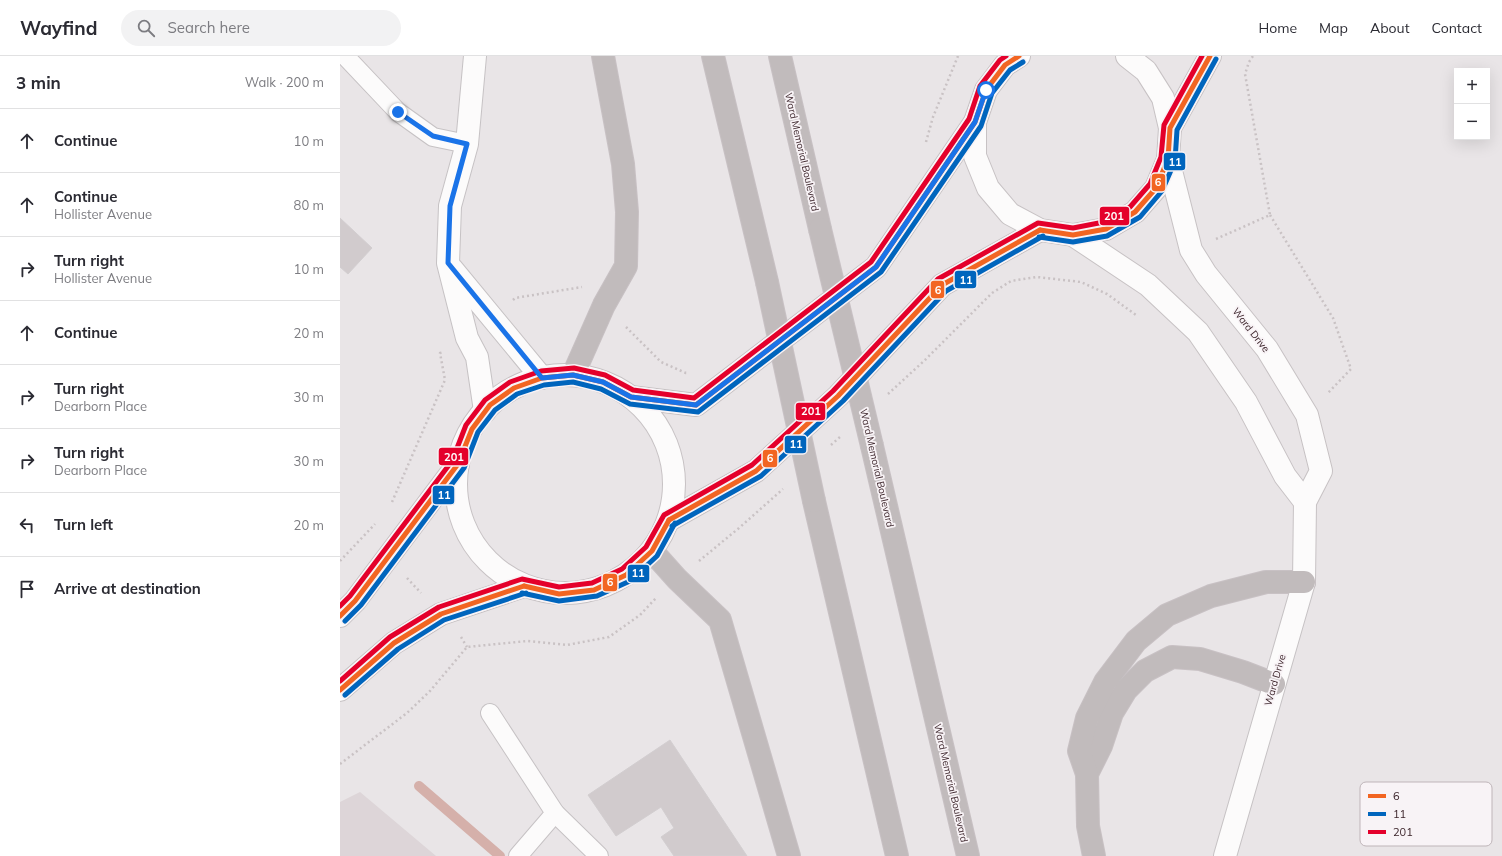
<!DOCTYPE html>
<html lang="en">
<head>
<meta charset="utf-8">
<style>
	:root { --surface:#fff; --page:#f2f2f3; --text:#2b2b33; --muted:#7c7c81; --line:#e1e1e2 }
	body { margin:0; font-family:Mulish,sans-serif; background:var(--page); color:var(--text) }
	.controls { position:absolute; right:12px; top:12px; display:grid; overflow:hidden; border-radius:0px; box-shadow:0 4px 16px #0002 }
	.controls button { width:36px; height:36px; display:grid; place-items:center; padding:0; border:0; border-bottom:1px solid var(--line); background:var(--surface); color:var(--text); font:20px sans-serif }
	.stop { position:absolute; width:12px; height:12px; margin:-9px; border:3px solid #1a73e8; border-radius:50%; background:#fff }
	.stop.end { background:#1a73e8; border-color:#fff; box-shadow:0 1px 4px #0008 }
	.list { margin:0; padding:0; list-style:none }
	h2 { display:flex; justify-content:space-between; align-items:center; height:52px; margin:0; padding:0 16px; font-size:17px }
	h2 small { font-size:13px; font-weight:400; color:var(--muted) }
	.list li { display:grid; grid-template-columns:26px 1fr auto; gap:12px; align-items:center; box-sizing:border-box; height:64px; padding:0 16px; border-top:1px solid var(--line) }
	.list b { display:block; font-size:15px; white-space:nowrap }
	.list p { margin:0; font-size:13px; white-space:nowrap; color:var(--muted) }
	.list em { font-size:13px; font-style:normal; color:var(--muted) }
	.icon { flex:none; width:22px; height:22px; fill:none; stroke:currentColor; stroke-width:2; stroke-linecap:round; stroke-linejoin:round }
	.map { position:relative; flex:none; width:1162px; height:800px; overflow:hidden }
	header { display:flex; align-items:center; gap:24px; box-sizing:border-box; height:56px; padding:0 20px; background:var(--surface); border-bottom:1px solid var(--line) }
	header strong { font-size:19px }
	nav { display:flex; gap:22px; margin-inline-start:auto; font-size:14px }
	.search { width:280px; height:36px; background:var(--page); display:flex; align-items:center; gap:10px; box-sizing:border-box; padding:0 14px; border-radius:22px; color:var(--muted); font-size:15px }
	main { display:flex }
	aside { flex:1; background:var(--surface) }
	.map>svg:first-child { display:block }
</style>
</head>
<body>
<header>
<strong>Wayfind</strong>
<div class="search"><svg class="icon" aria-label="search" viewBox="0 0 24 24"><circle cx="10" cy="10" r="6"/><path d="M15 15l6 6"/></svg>Search here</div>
<nav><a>Home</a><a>Map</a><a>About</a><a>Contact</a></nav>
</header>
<main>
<aside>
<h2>3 min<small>Walk · 200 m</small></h2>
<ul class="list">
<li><svg class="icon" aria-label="ahead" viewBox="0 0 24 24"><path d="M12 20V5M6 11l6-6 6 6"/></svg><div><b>Continue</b></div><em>10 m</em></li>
<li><svg class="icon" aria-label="ahead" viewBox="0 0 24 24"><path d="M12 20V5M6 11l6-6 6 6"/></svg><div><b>Continue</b><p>Hollister Avenue</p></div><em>80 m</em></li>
<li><svg class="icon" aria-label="right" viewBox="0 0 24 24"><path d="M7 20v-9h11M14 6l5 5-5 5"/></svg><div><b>Turn right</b><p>Hollister Avenue</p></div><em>10 m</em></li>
<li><svg class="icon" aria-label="ahead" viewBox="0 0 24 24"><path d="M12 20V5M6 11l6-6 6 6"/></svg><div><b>Continue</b></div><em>20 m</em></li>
<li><svg class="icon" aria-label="right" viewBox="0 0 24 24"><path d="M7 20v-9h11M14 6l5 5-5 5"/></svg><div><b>Turn right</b><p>Dearborn Place</p></div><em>30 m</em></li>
<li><svg class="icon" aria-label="right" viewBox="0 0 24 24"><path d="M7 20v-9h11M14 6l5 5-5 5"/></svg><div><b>Turn right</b><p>Dearborn Place</p></div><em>30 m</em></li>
<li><svg class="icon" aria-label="left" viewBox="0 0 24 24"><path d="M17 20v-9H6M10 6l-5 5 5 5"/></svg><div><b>Turn left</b></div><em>20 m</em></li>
<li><svg class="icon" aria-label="arrive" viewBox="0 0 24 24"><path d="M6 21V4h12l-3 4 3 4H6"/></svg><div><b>Arrive at destination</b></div></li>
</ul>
</aside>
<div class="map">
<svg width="1162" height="800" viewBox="0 0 1162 800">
	<rect width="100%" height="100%" fill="#e9e5e7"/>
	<path fill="#ddd5d8" d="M 20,736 L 96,800 L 0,800 L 0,746 Z"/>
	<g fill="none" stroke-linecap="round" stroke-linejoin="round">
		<path stroke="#d5b0aa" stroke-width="10" d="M 79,730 L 160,800"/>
	</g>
	<g fill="#d1cbcd" stroke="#d2ced0">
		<path d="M 0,162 L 32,192 L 8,218 L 0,211 Z"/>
		<path d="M 330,684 L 407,800 L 334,800 L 321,781 L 334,772 L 321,751 L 276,780 L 248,739 Z"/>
	</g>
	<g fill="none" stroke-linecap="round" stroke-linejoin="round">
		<g stroke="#c6c2c4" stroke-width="20">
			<g id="service">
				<path d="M 5,0 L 58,56 L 93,81 L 127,88"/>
				<path d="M 150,657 L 215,757 L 178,800"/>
				<path d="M 215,757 L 259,800"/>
			</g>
		</g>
		<g stroke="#c6c2c4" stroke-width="24">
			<g id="minor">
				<path d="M 135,0 L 127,88 L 110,150 L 108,207 L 127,282 L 137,301 L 145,355"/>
				<path d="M 112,213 L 202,322"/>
			</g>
		</g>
		<g stroke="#c6c2c4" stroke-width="24">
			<path id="tertiary" d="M 885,800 L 964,526"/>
		</g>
		<g stroke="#c7c2c4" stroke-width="24">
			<g id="secondary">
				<path d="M 679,0 L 665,9 L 646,34 L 635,66 L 635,100 L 648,132 L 670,158 L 700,174 L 733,179 L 766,173 L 795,156 L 816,132 L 828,103 L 830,72 L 823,42 L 806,15 L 787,0"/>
				<path d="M 830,72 L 870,0"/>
				<path d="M 828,103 L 851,194 L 866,218 L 927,293 L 967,359 L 981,415 L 965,446 L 964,526"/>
				<path d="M 733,179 L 808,229 L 858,276 L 906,346 L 945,420 L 965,446"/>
				<circle cx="225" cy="428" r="109"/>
				<path d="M 291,341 L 356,349 L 536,211 L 635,66"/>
				<path d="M 329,464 L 416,415 L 498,340 L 602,229 L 700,174"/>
				<path d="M 0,560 L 15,545 L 118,408"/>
				<path d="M 0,634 L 54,587 L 101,558 L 184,530"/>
			</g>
		</g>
		<g stroke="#c8c1c4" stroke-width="24">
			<g id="motorway">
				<path d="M 373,0 L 427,226"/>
				<path d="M 440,0 L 480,173"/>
				<path d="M 233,319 L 264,249 L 286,210 L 287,156 L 283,108 L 263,0"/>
				<path d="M 532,390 L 628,800"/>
				<path d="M 474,445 L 557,800"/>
				<path d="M 312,495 L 337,523 L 380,564 L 449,800"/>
				<path d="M 747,718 L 761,690 L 772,657 L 786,634 L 805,615 L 832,601 L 860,603 L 903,616 L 934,628"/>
				<path d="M 754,800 L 748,770 L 747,718 L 739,695 L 747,662 L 765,626 L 796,585 L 827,559 L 871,540 L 926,526 L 964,526"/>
			</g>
		</g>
		<g stroke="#c9c2c4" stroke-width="2.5" stroke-dasharray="2 3" stroke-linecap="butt">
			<path d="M 586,86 L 593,61 L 618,0"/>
			<path d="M 930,159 L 993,262 L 1011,313 L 987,338"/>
			<path d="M 876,183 L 930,159 L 905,18 L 909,6 L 913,0"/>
			<path d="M 173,244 L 175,242 L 242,231"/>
			<path d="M 286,271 L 321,306 L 346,317 L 349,317"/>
			<path d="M 548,338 L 585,304 L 652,237 L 671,225 L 697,221 L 741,226 L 767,238 L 796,259"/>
			<path d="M 491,389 L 501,380"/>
			<path d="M 52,446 L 105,324 L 100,297 L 104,296"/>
			<path d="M 0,505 L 35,468"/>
			<path d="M 359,505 L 399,472 L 443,433"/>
			<path d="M 67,522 L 81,537"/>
			<path d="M 121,581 L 127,591"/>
			<path d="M 0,708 L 67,657 L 90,635 L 127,591 L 187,585 L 227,589 L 269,581 L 300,559 L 316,542"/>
		</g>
		<use href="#service" stroke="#fcfbfb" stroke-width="18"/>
		<use href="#minor" stroke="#fcfbfb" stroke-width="22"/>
		<use href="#tertiary" stroke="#fcfbfb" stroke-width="22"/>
		<use href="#secondary" stroke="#fcfbfb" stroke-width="22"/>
		<use href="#motorway" stroke="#c1bbbc" stroke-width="22"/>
		<g stroke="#c8c1c4" stroke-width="24" stroke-linecap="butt">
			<g id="motorway-bridge">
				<path d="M 480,173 L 532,390"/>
				<path d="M 427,226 L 474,445"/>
			</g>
		</g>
		<use href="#motorway-bridge" stroke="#c1bbbc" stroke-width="22"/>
		<g stroke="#f8f3f6" stroke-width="8">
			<g id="bus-1">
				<path d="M 700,174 L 733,179 L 766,173 L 795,156 L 816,132 L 828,103 L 830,72 L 870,0"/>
				<path d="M 329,464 L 416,415 L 498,340 L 602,229 L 700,174"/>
				<path d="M 184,530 L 219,538 L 254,534 L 286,519 L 312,495 L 329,464"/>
				<path d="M 0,560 L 15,545 L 118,408 L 132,373 L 150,349 L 174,332 L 202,322 L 233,319 L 263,326 L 291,341 L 356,349 L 536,211 L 635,66 L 646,34 L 665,9 L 679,0"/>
				<path d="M 0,634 L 54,587 L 101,558 L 184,530"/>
			</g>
		</g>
		<g stroke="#f8f3f6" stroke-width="8">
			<g id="bus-2">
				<path d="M 699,181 L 733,186 L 767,180 L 800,161 L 822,135 L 835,105 L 837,74 L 876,3"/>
				<path d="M 332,470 L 421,420 L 503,345 L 606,235 L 703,180"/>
				<path d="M 182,537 L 219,545 L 257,540 L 290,525 L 317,500 L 335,467"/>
				<path d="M 5,565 L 21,549 L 124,412 L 138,376 L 155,354 L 177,338 L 204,329 L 233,326 L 261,333 L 290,348 L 358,356 L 541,216 L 641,70 L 652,37 L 670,14 L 683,6"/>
				<path d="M 5,639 L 58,593 L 104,564 L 186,537"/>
			</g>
		</g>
		<g stroke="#f8f3f6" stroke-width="8">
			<g id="bus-3">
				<path d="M 0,550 L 10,540 L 112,405 L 126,369 L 145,344 L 170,326 L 201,315 L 234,312 L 265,319 L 293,334 L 354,342 L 531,206 L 629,63 L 640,30 L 660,4 L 666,0"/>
				<path d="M 0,625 L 50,581 L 99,551 L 182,523 L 219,531 L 252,527 L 282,513 L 306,491 L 324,459 L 412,409 L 493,335 L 598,223 L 698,167 L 733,172 L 764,166 L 790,151 L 810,128 L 821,101 L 824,69 L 862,0"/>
			</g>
		</g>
		<use href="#bus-1" stroke="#f26522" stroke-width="5"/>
		<use href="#bus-2" stroke="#0065bd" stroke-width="5"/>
		<use href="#bus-3" stroke="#e4002b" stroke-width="5"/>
	</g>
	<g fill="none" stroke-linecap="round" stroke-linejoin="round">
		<path stroke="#1a73e8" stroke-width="5" d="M 58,56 L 93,80 L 127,88 L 110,150 L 108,207 L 202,322 L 233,319 L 263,326 L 291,341 L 356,349 L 536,211 L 635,66 L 646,34"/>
	</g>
	<g text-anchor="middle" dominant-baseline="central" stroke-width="3.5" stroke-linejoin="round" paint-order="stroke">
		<g font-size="10" fill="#3b242a" stroke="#f8f3f6">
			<text transform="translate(462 96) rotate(77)">Ward Memorial Boulevard</text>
			<text transform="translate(911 274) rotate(52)">Ward Drive</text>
			<text transform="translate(537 412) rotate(77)">Ward Memorial Boulevard</text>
			<text transform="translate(935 624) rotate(-74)">Ward Drive</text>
			<text transform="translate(611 727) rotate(77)">Ward Memorial Boulevard</text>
		</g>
	</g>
	<rect x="1020" y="726" width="132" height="64" rx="6" fill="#f8f3f6" stroke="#bfb5b9" stroke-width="1"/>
	<rect x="1028" y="738" width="18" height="4" fill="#f26522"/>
	<rect x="1028" y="756" width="18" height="4" fill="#0065bd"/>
	<rect x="1028" y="774" width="18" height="4" fill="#e4002b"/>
	<g font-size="11" fill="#3b242a">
		<text x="1053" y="744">6</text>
		<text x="1053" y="762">11</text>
		<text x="1053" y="780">201</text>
	</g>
	<g stroke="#f8f3f6" stroke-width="1.5">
		<rect x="823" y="96" width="23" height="19" rx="4" fill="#0065bd"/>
		<rect x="811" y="117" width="15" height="19" rx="4" fill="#f26522"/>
		<rect x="759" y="150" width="31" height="20" rx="4" fill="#e4002b"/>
		<rect x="614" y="214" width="23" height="19" rx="4" fill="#0065bd"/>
		<rect x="590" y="224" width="15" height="19" rx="4" fill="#f26522"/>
		<rect x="455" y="346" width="31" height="19" rx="4" fill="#e4002b"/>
		<rect x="444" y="379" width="23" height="19" rx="4" fill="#0065bd"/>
		<rect x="98" y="391" width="31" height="19" rx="4" fill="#e4002b"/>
		<rect x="422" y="393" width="16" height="19" rx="4" fill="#f26522"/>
		<rect x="92" y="429" width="23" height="20" rx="4" fill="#0065bd"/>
		<rect x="287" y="508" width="23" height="19" rx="4" fill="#0065bd"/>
		<rect x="262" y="517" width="16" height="19" rx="4" fill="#f26522"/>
	</g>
	<g font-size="11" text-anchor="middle" font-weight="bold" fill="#fff">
		<text x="835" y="110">11</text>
		<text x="818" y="130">6</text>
		<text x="774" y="164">201</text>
		<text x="626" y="228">11</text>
		<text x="598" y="238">6</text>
		<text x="471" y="359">201</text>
		<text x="456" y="392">11</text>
		<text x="114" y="405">201</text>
		<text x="430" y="406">6</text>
		<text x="104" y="443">11</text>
		<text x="298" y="521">11</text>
		<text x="270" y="530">6</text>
	</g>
</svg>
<div class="controls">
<button>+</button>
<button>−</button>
</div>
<div class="stop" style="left:646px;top:34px"></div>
<div class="stop end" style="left:58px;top:56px"></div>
</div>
</main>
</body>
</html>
